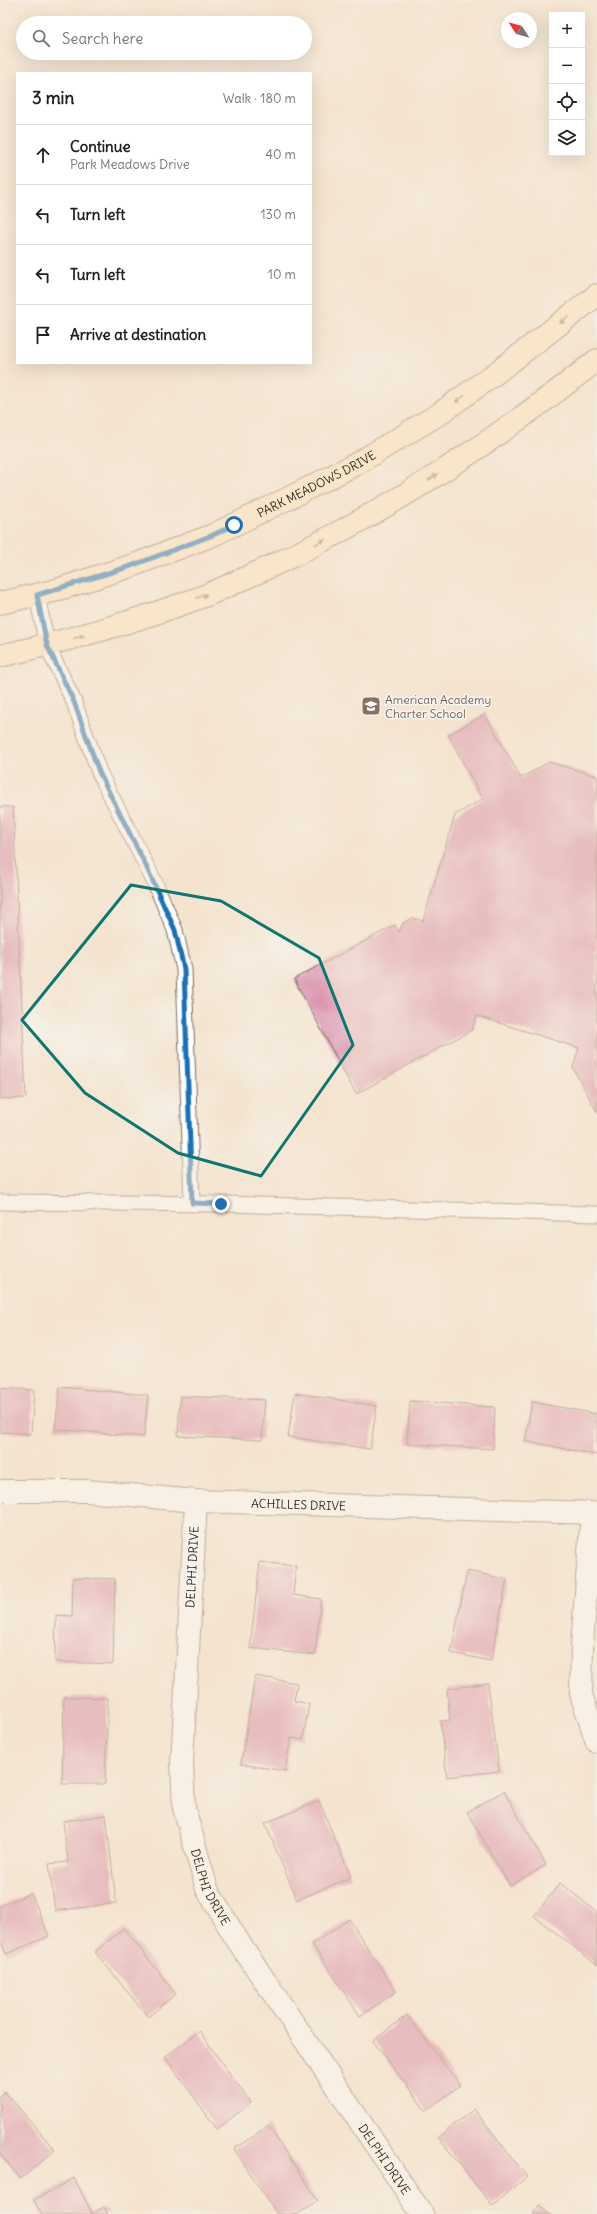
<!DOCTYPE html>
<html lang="en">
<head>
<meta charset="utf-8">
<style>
	:root { --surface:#fff; --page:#f6f6f6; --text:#222; --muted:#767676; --line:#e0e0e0 }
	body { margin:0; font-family:Delius,sans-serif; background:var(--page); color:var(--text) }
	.controls { position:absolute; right:12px; top:12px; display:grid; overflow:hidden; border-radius:0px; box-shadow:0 4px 16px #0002 }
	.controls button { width:36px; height:36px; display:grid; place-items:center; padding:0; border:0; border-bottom:1px solid var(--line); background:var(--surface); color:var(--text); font:20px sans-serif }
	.compass { position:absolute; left:501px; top:12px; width:36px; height:36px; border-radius:50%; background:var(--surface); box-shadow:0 4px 16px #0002; rotate:306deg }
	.stop { position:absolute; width:12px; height:12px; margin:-9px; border:3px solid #1f6fb2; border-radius:50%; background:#fff }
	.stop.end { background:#1f6fb2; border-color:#fff; box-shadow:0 1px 4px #0008 }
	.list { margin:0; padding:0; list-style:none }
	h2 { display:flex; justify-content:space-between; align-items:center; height:52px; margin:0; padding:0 16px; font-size:17px }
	h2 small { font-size:13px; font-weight:400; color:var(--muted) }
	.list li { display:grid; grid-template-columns:26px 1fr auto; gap:12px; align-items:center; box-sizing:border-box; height:60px; padding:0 16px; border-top:1px solid var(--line) }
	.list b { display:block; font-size:15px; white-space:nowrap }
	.list p { margin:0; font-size:13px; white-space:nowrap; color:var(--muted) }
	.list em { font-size:13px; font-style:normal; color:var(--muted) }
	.icon { flex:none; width:22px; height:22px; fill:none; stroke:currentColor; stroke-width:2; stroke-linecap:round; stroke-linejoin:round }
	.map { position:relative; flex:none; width:597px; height:2214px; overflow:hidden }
	.search { position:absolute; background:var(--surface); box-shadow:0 4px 16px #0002; left:16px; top:16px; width:296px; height:44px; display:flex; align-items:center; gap:10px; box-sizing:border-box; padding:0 14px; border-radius:22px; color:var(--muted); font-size:15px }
	.panel { position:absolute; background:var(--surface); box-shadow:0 4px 16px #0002; left:16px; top:72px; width:296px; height:292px; border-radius:0px }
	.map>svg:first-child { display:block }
</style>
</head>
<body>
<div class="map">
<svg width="597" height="2214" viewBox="0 0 597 2214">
	<rect width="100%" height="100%" fill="#f6f6f2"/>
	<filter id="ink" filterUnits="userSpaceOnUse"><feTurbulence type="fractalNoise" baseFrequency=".025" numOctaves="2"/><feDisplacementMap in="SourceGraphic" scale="8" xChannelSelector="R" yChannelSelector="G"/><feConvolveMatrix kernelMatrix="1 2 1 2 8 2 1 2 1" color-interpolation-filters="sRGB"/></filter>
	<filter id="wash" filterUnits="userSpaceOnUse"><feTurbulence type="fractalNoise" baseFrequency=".012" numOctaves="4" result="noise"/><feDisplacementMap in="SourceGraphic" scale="16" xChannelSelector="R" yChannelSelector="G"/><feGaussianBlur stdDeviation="0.9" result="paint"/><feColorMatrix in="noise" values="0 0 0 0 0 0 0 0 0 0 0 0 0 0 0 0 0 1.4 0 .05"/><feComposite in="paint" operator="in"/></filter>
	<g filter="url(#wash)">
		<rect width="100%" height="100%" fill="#f4e4cf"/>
		<g id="blocks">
			<g fill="#d98eab">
				<path d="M 485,714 L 521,778 L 549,762 L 597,776 L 597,1112 L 573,1068 L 579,1048 L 477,1016 L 472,1030 L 356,1094 L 294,979 L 395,925 L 399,932 L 403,923 L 413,918 L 423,921 L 455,815 L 483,799 L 448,735 Z"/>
				<path d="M 0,807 L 13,807 L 26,1098 L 0,1099 Z"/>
				<path d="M 60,1387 L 148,1395 L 144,1437 L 55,1429 Z"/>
				<path d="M 0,1388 L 34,1390 L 31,1434 L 0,1432 Z"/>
				<path d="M 295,1393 L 377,1406 L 370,1449 L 288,1437 Z"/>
				<path d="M 180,1396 L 265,1400 L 262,1440 L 178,1436 Z"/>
				<path d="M 410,1401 L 495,1407 L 493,1449 L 407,1444 Z"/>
				<path d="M 532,1402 L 597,1414 L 597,1455 L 525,1441 Z"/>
				<path d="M 260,1562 L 296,1566 L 293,1595 L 321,1599 L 315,1655 L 250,1648 Z"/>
				<path d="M 467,1571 L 507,1579 L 491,1661 L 451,1653 Z"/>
				<path d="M 73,1578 L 115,1579 L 113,1664 L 55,1662 L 56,1615 L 72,1616 Z"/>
				<path d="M 255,1676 L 297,1683 L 294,1701 L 309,1704 L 303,1740 L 291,1738 L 285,1771 L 241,1764 Z"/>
				<path d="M 488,1683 L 499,1771 L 447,1777 L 440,1721 L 450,1720 L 447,1689 Z"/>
				<path d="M 64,1697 L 108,1698 L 105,1784 L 62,1784 Z"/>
				<path d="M 504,1791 L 546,1865 L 510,1886 L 467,1812 Z"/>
				<path d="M 319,1801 L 351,1877 L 297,1900 L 265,1823 Z"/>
				<path d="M 106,1815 L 116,1903 L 55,1911 L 49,1864 L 68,1862 L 63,1821 Z"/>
				<path d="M 560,1883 L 597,1912 L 597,1965 L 534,1916 Z"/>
				<path d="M 31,1893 L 49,1936 L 6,1954 L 0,1939 L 0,1906 Z"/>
				<path d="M 349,1919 L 396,1992 L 360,2016 L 312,1944 Z"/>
				<path d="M 124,1928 L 176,1994 L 148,2017 L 95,1952 Z"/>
				<path d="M 407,2015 L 460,2085 L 426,2111 L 373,2041 Z"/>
				<path d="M 199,2031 L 251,2103 L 217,2129 L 165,2057 Z"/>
				<path d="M 5,2092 L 55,2150 L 21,2179 L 0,2154 L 0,2096 Z"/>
				<path d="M 474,2109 L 527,2177 L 492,2205 L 438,2137 Z"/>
				<path d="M 268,2126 L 318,2200 L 298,2214 L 277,2214 L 234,2149 Z"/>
				<path d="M 74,2178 L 92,2213 L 104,2207 L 108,2214 L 41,2214 L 34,2200 Z"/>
				<path d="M 539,2205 L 551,2214 L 533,2214 Z"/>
			</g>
		</g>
	</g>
	<g filter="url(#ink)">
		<use href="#blocks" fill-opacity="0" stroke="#7c6b5c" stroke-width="1"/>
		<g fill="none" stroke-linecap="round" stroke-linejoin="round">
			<g stroke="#7c6b5c" stroke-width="17">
				<g id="service">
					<path d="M 37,595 L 47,645 L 74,702 L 99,772 L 155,883 L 175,930 L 184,969 L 192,1203"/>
					<path d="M 0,1202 L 221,1204 L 597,1214"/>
				</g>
			</g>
			<g stroke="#7c6b5c" stroke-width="24">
				<g id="minor">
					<path id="s1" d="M 0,1491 L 87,1491 L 196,1501 L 597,1513"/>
					<path id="s2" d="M 196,1501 L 182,1763 L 184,1808 L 207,1889 L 234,1935 L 422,2214"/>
					<path d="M 592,1513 L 582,1646 L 581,1694 L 597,1742"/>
				</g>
			</g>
			<g stroke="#7c6b5c" stroke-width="24">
				<g id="secondary">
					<path id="s3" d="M 0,603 L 53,591 L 131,566 L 213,535 L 287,499 L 358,463 L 439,414 L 496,373 L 597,295"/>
					<path d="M 0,656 C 71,640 140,620 207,595 C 226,587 245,578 263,570 C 383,515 494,442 597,360"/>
				</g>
			</g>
			<use href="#service" stroke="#fff" stroke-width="15"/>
			<use href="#minor" stroke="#fff" stroke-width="22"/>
			<use href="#secondary" stroke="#fce6c4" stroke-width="22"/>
		</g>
		<defs><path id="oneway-solid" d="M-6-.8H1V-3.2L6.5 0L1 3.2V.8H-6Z"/></defs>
		<g fill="#9c8871">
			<use href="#oneway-solid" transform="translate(564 320) rotate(142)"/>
			<use href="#oneway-solid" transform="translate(460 399) rotate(144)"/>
			<use href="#oneway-solid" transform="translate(433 477) rotate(-33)"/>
			<use href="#oneway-solid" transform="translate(320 542) rotate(-27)"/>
			<use href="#oneway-solid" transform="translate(202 596) rotate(-20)"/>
			<use href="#oneway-solid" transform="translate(79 637) rotate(-15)"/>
		</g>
	</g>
	<g fill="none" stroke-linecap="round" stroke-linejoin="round" filter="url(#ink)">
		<path stroke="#1f6fb2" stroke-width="5" d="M 221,1204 L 192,1203 L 184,969 L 175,930 L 146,866 L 99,772 L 74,702 L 47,645 L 37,595 L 131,566 L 213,535 L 234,525"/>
	</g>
	<path d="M0 0H597V2214H0ZM 131,885 L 221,901 L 319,958 L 353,1045 L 261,1176 L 178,1153 L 85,1093 L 22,1020 Z" fill="#f4e4cf" fill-opacity=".55" fill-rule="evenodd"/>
	<path fill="none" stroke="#0f766e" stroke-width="3" stroke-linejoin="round" d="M 131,885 L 221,901 L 319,958 L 353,1045 L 261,1176 L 178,1153 L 85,1093 L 22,1020 Z"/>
	<defs>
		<g id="school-square" transform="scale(1)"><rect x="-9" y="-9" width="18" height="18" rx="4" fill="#8d6e63" stroke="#f6f6f2"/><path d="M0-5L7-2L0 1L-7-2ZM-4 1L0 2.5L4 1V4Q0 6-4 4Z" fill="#fff"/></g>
	</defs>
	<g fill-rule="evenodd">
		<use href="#school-square" x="371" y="706"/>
	</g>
	<g text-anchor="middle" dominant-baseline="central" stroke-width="3" stroke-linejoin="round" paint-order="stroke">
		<g font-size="12" fill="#3b2a1e" stroke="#f6f6f2">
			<text stroke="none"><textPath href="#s3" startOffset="339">PARK MEADOWS DRIVE</textPath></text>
			<text stroke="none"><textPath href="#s1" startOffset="299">ACHILLES DRIVE</textPath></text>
			<text transform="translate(192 1567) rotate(-87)">DELPHI DRIVE</text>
			<text stroke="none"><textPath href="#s2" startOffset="391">DELPHI DRIVE</textPath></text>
			<text stroke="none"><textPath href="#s2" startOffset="715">DELPHI DRIVE</textPath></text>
		</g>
		<g font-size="12" fill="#785e54" stroke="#f6f6f2" text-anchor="start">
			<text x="385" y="699">American Academy<tspan x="385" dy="14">Charter School</tspan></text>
		</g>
	</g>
</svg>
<div class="controls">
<button>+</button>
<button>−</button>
<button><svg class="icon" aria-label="locate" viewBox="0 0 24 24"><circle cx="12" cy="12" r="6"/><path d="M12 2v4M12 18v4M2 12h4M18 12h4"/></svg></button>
<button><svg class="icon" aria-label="layers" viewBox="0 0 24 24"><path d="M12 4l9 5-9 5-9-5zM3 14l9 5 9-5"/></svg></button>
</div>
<svg class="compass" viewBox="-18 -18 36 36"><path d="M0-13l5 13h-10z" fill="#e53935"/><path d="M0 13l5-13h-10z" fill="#767676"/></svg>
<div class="stop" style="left:234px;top:525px"></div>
<div class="stop end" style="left:221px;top:1204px"></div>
<div class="search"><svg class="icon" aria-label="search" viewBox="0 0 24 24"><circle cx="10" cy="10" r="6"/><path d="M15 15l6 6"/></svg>Search here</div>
<section class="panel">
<h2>3 min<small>Walk · 180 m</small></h2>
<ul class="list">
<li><svg class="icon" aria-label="ahead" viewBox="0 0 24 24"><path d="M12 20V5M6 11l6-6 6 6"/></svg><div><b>Continue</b><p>Park Meadows Drive</p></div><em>40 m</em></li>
<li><svg class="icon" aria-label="left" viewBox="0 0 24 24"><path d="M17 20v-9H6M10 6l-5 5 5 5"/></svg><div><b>Turn left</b></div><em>130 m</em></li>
<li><svg class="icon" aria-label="left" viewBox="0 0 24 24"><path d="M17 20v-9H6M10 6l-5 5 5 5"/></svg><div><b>Turn left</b></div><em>10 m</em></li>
<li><svg class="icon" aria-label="arrive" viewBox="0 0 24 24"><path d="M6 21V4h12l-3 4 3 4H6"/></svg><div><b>Arrive at destination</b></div></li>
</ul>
</section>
</div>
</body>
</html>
